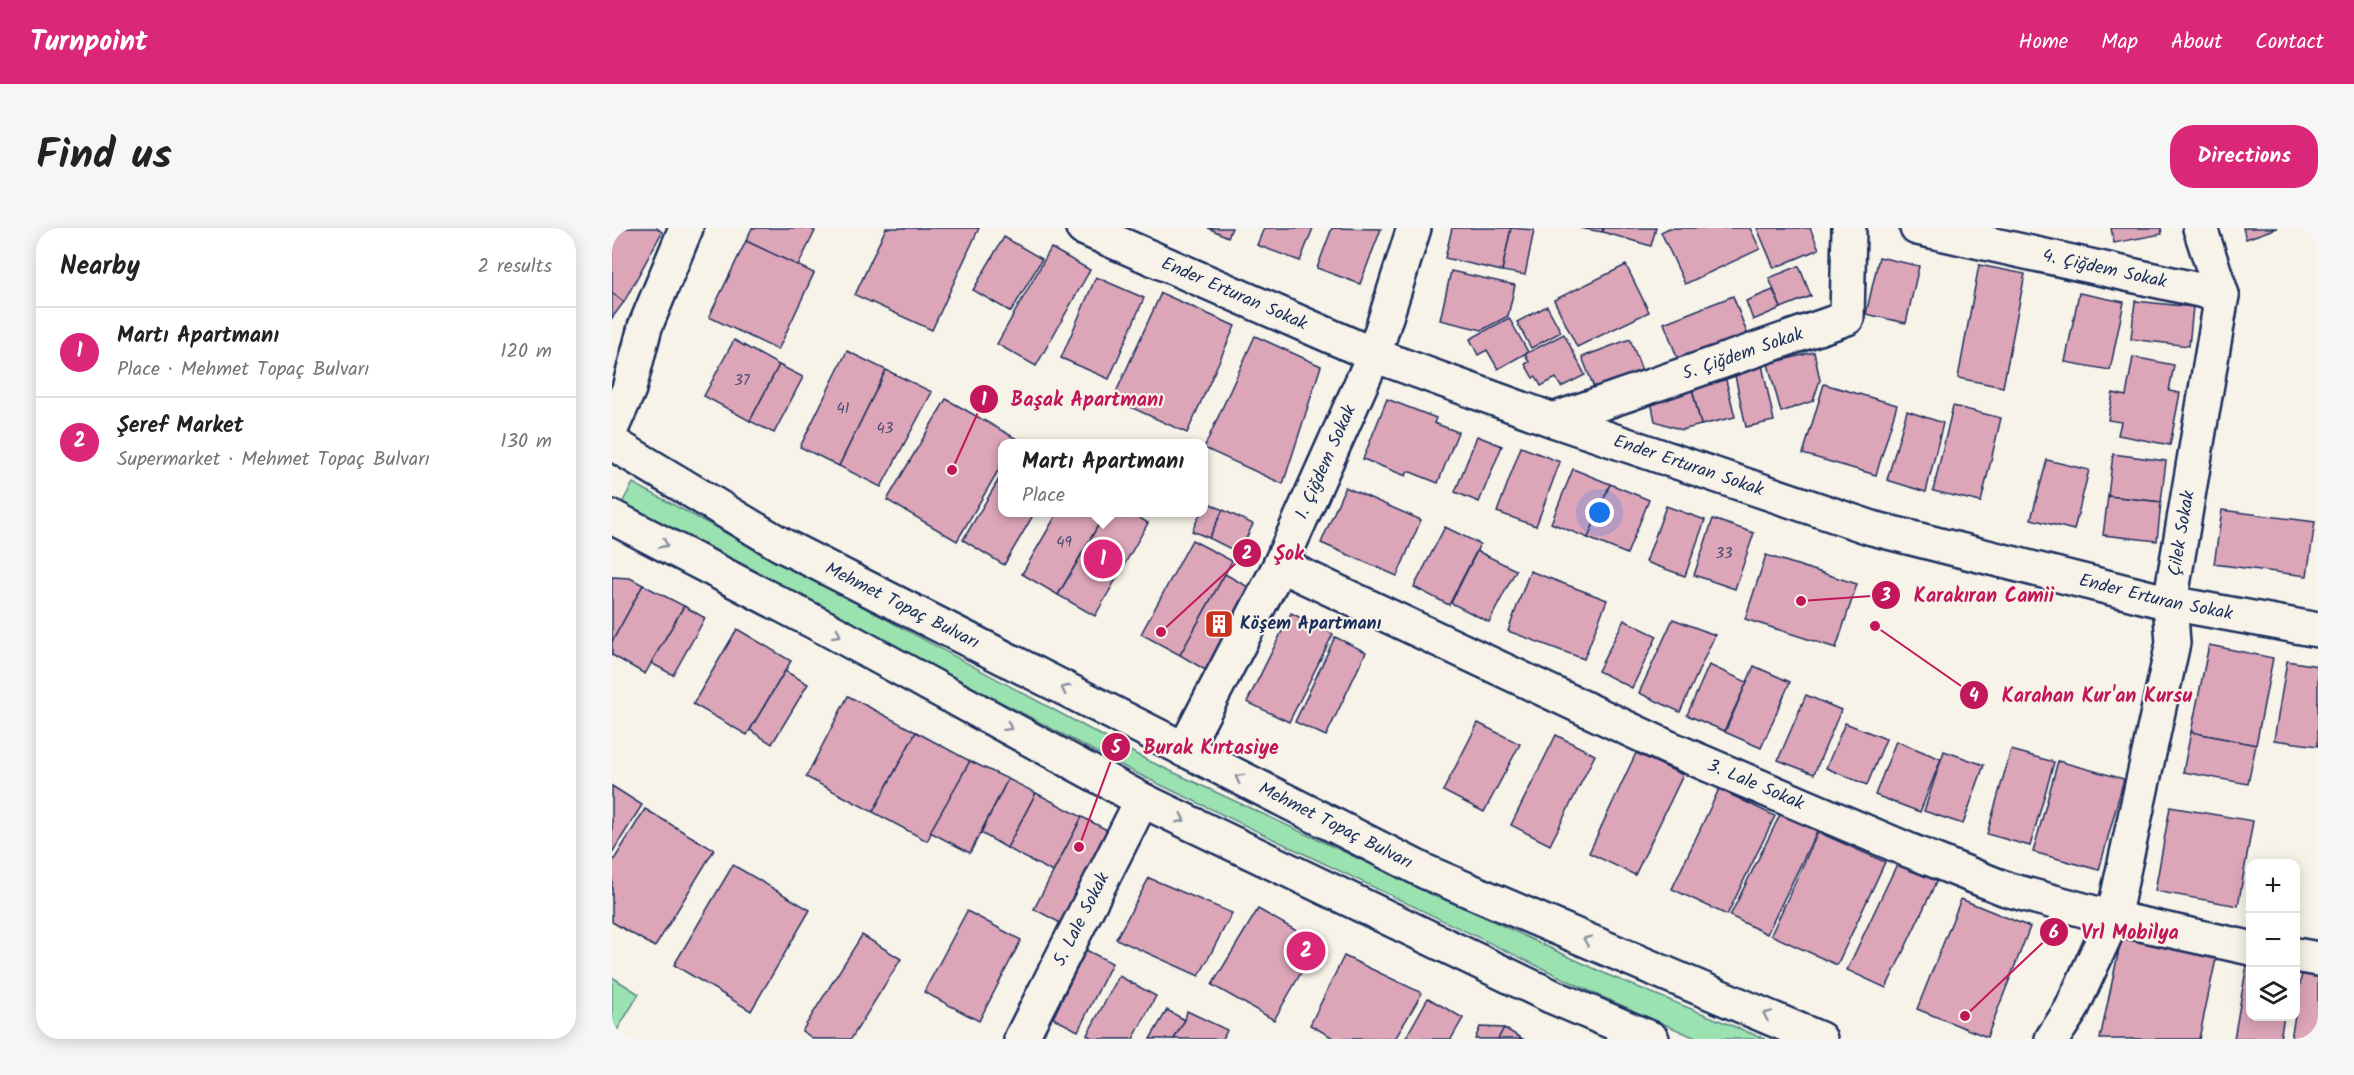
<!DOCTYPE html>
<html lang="en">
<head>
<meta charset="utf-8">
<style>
	:root { --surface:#fff; --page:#f6f6f6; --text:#222; --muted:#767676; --line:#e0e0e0; --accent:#db2777 }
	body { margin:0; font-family:Kalam,sans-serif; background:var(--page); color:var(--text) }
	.controls { position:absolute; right:18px; bottom:18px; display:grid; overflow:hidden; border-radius:12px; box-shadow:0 3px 15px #0003 }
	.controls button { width:54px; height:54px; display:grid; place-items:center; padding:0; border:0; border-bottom:2px solid var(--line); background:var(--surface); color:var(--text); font:30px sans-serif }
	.you { position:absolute; left:988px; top:285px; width:21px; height:21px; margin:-15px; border:4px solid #fff; border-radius:50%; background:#1a73e8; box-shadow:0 0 0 9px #1a73e833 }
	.badge { display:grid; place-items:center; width:39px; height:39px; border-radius:50%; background:var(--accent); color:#fff; font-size:20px; font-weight:700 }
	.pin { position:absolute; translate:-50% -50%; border:3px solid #fff; box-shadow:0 2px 6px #0006 }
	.popup { position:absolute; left:386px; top:211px; width:210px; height:78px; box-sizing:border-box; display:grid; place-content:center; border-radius:12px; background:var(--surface); filter:drop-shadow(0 2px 4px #0005); font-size:20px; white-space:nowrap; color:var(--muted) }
	.popup b { font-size:22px; color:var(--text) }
	.popup::after { content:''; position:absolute; left:50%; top:100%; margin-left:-12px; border:12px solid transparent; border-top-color:var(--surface) }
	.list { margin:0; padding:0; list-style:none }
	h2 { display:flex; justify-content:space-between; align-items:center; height:78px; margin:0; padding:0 24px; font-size:26px }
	h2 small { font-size:20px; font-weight:400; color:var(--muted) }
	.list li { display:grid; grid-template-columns:39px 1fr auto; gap:18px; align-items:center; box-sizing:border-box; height:90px; padding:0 24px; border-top:2px solid var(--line) }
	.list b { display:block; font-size:22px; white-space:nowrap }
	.list p { margin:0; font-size:20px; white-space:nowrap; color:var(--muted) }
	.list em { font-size:20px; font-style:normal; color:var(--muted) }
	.icon { flex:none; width:33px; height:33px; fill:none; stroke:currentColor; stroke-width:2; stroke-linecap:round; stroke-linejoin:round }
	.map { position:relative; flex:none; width:1706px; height:811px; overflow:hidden; border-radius:24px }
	header { display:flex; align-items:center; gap:36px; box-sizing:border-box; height:84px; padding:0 30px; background:var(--accent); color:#fff }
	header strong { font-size:28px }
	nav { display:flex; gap:33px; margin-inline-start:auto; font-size:21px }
	.intro { display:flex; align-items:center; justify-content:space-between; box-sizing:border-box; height:144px; padding:0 36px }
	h1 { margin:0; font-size:42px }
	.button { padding:15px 27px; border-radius:24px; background:var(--accent); color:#fff; font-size:21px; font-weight:700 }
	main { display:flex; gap:36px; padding:0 36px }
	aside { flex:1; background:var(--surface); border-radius:24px; box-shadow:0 3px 15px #0003 }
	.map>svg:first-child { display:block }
</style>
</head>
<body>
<header>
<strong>Turnpoint</strong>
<nav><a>Home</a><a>Map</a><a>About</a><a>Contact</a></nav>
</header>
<div class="intro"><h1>Find us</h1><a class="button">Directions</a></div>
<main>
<aside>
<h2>Nearby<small>2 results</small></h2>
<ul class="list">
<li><span class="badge">1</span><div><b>Martı Apartmanı</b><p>Place · Mehmet Topaç Bulvarı</p></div><em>120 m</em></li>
<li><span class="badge">2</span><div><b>Şeref Market</b><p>Supermarket · Mehmet Topaç Bulvarı</p></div><em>130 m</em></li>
</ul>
</aside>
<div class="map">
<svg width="1706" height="811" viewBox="0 0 1706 811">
	<rect width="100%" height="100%" fill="#f7f3e8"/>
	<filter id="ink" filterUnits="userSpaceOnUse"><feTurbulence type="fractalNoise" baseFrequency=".0167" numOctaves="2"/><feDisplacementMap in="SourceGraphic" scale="12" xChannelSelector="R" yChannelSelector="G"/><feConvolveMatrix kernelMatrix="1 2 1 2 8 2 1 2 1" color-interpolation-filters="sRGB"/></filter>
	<g filter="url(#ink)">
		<g fill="#9ae2b0" stroke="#5a8887" stroke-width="1.5">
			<path d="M 21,255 L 535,532 L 996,747 L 1153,811 L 1086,811 L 986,767 L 528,547 L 10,275 Z"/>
			<path d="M 0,749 L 27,766 L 4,804 L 0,801 Z"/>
		</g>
		<g fill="#dca5b8" stroke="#1b2f5e" stroke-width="1.5">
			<path d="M 8,0 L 45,0 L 50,4 L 12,74 L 0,65 L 0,12 Z"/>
			<path d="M 140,0 L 197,0 L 203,3 L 186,38 L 134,13 Z"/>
			<path d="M 274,0 L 367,0 L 320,102 L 243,67 Z"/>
			<path d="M 596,0 L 620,0 L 616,9 Z"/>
			<path d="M 652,0 L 701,0 L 688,33 L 645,17 Z"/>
			<path d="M 720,0 L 769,1 L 748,56 L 705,40 Z"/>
			<path d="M 840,0 L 899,0 L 890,43 L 833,30 Z"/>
			<path d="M 899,0 L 922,2 L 913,47 L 890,43 Z"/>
			<path d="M 967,0 L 991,0 L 990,4 Z"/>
			<path d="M 992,0 L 1044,0 L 1039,18 L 991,4 Z"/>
			<path d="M 1057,0 L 1138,0 L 1148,21 L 1073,56 L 1049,4 Z"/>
			<path d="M 1145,0 L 1198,0 L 1207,21 L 1162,40 Z"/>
			<path d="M 1499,0 L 1549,0 L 1550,6 L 1502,15 Z"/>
			<path d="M 1631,0 L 1665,0 L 1634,11 Z"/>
			<path d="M 392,9 L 430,31 L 399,84 L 361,62 Z"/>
			<path d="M 134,13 L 202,45 L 166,122 L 97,89 Z"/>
			<path d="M 439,20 L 478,42 L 424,138 L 385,116 Z"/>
			<path d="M 1267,29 L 1307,38 L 1294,95 L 1254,86 Z"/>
			<path d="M 1014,37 L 1037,84 L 965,119 L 942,72 Z"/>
			<path d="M 1367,37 L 1413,46 L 1391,159 L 1346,150 Z"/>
			<path d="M 1187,38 L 1199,68 L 1169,80 L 1157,50 Z"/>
			<path d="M 839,43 L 903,57 L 896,88 L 870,102 L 828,92 Z"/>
			<path d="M 484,49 L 532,70 L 497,151 L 449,130 Z"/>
			<path d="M 1161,62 L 1169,80 L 1141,92 L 1134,73 Z"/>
			<path d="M 0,65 L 12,74 L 0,90 Z"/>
			<path d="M 549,65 L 623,98 L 575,205 L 501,171 Z"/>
			<path d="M 1467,65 L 1512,74 L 1498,142 L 1453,134 Z"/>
			<path d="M 1121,68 L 1137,110 L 1068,137 L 1052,95 Z"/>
			<path d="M 1523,73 L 1581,79 L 1577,118 L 1519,111 Z"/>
			<path d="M 935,78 L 949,104 L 919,120 L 905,94 Z"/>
			<path d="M 897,90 L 916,124 L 886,141 L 875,122 L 866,127 L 858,111 Z"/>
			<path d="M 952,106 L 973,147 L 949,159 L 944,150 L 929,158 L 924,148 L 921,150 L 913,136 L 917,134 L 913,126 Z"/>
			<path d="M 643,108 L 709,138 L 671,256 L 592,220 Z"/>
			<path d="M 1018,111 L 1031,145 L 983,162 L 970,129 Z"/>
			<path d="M 122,112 L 167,137 L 138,193 L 92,168 Z"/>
			<path d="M 235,123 L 274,142 L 227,238 L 188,219 Z"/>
			<path d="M 1202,124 L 1208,152 L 1201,173 L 1169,184 L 1156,136 Z"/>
			<path d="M 1521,129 L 1562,137 L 1557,163 L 1568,165 L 1558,217 L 1506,207 L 1509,194 L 1496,192 L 1501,165 L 1514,168 Z"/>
			<path d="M 1149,132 L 1162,193 L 1134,199 L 1121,138 Z"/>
			<path d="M 167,137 L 191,149 L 162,205 L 138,193 Z"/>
			<path d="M 274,142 L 320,164 L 269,259 L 227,238 Z"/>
			<path d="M 1112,144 L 1123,189 L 1089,197 L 1078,153 Z"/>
			<path d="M 1078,153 L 1089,197 L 1070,202 L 1043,193 L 1037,164 Z"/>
			<path d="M 1212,156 L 1285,177 L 1264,247 L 1191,226 Z"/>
			<path d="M 334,171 L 405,211 L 403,216 L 390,216 L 390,236 L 345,313 L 275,272 Z"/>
			<path d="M 775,171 L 824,190 L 822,195 L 846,204 L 826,255 L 796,243 L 794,248 L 751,231 Z"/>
			<path d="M 1341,178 L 1389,190 L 1369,274 L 1321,263 Z"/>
			<path d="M 1295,183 L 1331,195 L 1314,264 L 1275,252 Z"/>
			<path d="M 865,208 L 890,218 L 867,274 L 843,264 Z"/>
			<path d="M 909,219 L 948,234 L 924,298 L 885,284 Z"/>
			<path d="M 1501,226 L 1554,233 L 1549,274 L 1496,268 Z"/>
			<path d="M 1435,232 L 1477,242 L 1462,302 L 1419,291 Z"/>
			<path d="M 961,241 L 998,256 L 976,310 L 939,295 Z"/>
			<path d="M 390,246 L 390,284 L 423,284 L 392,337 L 351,312 Z"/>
			<path d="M 998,256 L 1037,272 L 1015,326 L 976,310 Z"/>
			<path d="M 733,259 L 809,292 L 785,348 L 709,315 Z"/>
			<path d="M 1496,268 L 1549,274 L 1545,313 L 1491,307 Z"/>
			<path d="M 595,274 L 611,282 L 597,310 L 580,303 L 589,284 L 592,284 Z"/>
			<path d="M 1054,278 L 1093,292 L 1073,348 L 1034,334 Z"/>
			<path d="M 611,282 L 641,296 L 627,325 L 597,310 Z"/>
			<path d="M 1610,282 L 1703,294 L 1695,348 L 1602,336 Z"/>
			<path d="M 446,284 L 494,284 L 446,367 L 410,346 Z"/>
			<path d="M 494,284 L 518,284 L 536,295 L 483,388 L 446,367 Z"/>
			<path d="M 1101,291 L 1142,305 L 1123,361 L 1082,347 Z"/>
			<path d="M 833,299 L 868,316 L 837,377 L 802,359 Z"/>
			<path d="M 580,312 L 620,333 L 568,427 L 529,406 Z"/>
			<path d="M 865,323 L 904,342 L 877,394 L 839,375 Z"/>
			<path d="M 1154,327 L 1245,356 L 1224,420 L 1133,391 Z"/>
			<path d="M 918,343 L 995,372 L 972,431 L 896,403 Z"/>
			<path d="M 613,346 L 647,365 L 600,446 L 568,427 Z"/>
			<path d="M 0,349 L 18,350 L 31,357 L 0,414 Z"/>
			<path d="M 31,357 L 72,378 L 33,446 L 0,427 L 0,414 Z"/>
			<path d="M 72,378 L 93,390 L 61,447 L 39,435 Z"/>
			<path d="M 679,385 L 721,406 L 677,494 L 635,474 Z"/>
			<path d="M 1061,391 L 1103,407 L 1068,484 L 1027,465 Z"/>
			<path d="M 1012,392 L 1045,408 L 1020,460 L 986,443 Z"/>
			<path d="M 125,401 L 179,433 L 135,507 L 81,476 Z"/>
			<path d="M 723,409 L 754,424 L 714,508 L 683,494 Z"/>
			<path d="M 1597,417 L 1661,430 L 1644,517 L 1579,504 Z"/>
			<path d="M 1675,433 L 1706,438 L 1706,518 L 1662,512 Z"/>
			<path d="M 1097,437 L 1135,454 L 1112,503 L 1075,487 Z"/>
			<path d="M 1142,438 L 1178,454 L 1149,520 L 1113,504 Z"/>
			<path d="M 173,443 L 196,456 L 160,516 L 138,502 Z"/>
			<path d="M 1194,467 L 1229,482 L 1202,546 L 1166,532 Z"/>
			<path d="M 236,468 L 304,504 L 261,584 L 194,549 Z"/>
			<path d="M 866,495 L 908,516 L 872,584 L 831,563 Z"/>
			<path d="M 1233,495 L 1274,511 L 1255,557 L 1214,540 Z"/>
			<path d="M 304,504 L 358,533 L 315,613 L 261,584 Z"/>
			<path d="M 1579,504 L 1644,517 L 1636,556 L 1571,544 Z"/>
			<path d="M 944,507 L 983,527 L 938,617 L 899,597 Z"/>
			<path d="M 1284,513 L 1329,531 L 1308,584 L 1263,567 Z"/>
			<path d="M 1399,522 L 1442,534 L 1418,618 L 1375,606 Z"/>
			<path d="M 1332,523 L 1372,537 L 1351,596 L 1312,583 Z"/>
			<path d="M 1024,525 L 1071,547 L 1023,647 L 977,625 Z"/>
			<path d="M 358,533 L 396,551 L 358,625 L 318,604 Z"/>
			<path d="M 1446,533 L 1512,551 L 1487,642 L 1421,624 Z"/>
			<path d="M 396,551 L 424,565 L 395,620 L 369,605 Z"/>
			<path d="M 0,558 L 30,577 L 0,625 Z"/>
			<path d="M 1107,561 L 1163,588 L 1115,687 L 1060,661 Z"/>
			<path d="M 424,565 L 470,589 L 441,644 L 395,620 Z"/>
			<path d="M 1558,579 L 1641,593 L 1626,678 L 1543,663 Z"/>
			<path d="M 33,581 L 102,622 L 43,719 L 0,694 L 0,635 Z"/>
			<path d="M 1169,585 L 1205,603 L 1155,706 L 1118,688 Z"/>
			<path d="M 470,589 L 501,605 L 452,697 L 422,681 Z"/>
			<path d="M 1206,604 L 1273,634 L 1225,737 L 1159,707 Z"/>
			<path d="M 1286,634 L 1325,652 L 1274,760 L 1235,742 Z"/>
			<path d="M 121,637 L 198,682 L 139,783 L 62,737 Z"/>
			<path d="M 537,650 L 620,685 L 587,748 L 504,711 Z"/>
			<path d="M 1349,671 L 1418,699 L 1375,809 L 1305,781 Z"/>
			<path d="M 646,681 L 706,715 L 662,792 L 600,757 Z"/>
			<path d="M 355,683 L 409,712 L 367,793 L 312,764 Z"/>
			<path d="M 250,707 L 289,731 L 239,811 L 202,811 L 190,803 Z"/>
			<path d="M 1510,707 L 1605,726 L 1587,811 L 1488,811 Z"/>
			<path d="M 474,722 L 500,735 L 466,803 L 441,790 Z"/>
			<path d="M 732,728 L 810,765 L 783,811 L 723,811 L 698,797 Z"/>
			<path d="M 1635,736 L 1638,737 L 1638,788 L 1672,788 L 1668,811 L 1622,811 Z"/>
			<path d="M 1690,745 L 1706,748 L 1706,811 L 1679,811 Z"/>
			<path d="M 507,748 L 544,768 L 521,811 L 482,811 L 475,807 Z"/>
			<path d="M 816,770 L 851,790 L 839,811 L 793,811 Z"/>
			<path d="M 555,782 L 573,792 L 562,811 L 538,811 Z"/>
			<path d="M 575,783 L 615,802 L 611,811 L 562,811 L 573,792 Z"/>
			<path d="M 868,799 L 892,800 L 886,811 L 863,811 Z"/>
			<path d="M 892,800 L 911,811 L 886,811 Z"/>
		</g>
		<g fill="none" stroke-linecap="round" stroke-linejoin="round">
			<g stroke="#1b2f5e" stroke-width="38">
				<g id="minor">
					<path id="s1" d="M 471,0 L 762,127 L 941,192 L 1260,300 L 1558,375 L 1706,402"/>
					<path id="s2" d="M 1305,0 L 1610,67"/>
					<path id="s3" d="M 941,192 L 1235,90 L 1237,0"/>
					<path d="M 0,199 L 17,161 L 33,99 L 74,0"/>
					<path id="s4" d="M 668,337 L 1055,519 L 1296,622 L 1394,661 L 1501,690 L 1638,720"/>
					<path id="s5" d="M 572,522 L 668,337 L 762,127 L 802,0"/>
					<path d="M 1684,727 L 1706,731"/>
					<path id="s6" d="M 409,811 L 530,572"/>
					<path id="s7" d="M 1440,811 L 1459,782 L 1501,690 L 1561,415 L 1558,375 L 1610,67 L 1588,0"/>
				</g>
			</g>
			<g stroke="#1b2f5e" stroke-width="38">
				<g id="secondary">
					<path id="s8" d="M 0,215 L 168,316 L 814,644 L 1208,811"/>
					<path d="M 0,289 L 214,400 L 530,572 L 939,768 L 1040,811"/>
				</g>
			</g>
			<use href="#minor" stroke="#f7f3e8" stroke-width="33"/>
			<use href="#secondary" stroke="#f7f3e8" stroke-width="33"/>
		</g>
		<defs><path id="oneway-chevron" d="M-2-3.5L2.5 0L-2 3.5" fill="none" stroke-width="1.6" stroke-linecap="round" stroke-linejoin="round" transform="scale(1.5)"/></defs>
		<g stroke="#8991a3">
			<use href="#oneway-chevron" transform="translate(52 316) rotate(27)"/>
			<use href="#oneway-chevron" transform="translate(225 406) rotate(29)"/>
			<use href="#oneway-chevron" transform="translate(453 461) rotate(-153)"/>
			<use href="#oneway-chevron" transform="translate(396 499) rotate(29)"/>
			<use href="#oneway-chevron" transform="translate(627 550) rotate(-153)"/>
			<use href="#oneway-chevron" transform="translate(569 591) rotate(26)"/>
			<use href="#oneway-chevron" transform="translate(975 712) rotate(-157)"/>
			<use href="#oneway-chevron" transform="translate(1155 787) rotate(-157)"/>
		</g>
	</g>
	<defs>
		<g id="building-square" transform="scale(1.5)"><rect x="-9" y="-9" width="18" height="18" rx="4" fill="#c8321e" stroke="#f7f3e8"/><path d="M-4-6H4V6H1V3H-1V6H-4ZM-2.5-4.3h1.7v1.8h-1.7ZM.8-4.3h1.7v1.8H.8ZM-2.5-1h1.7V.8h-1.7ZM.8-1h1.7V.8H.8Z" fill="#fff"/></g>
	</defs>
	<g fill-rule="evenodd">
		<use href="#building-square" x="607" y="396"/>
	</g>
	<g text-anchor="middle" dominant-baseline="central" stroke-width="4.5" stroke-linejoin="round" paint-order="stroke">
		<g font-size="15" fill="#4b4c74">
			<text x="130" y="153">37</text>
			<text x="231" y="181">41</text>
			<text x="273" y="201">43</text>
			<text x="452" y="315">49</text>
			<text x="1112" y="326">33</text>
		</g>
		<g font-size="18" fill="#1b2f5e" stroke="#f7f3e8">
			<text stroke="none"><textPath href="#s2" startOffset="192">4. Çiğdem Sokak</textPath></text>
			<text stroke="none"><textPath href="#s1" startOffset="165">Ender Erturan Sokak</textPath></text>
			<text stroke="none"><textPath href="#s3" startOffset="201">5. Çiğdem Sokak</textPath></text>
			<text stroke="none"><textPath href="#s5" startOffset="321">1. Çiğdem Sokak</textPath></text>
			<text stroke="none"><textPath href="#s1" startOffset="651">Ender Erturan Sokak</textPath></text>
			<text stroke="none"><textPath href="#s7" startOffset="528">Çilek Sokak</textPath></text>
			<text stroke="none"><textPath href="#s1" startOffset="1137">Ender Erturan Sokak</textPath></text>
			<text stroke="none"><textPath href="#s8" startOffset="333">Mehmet Topaç Bulvarı</textPath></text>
			<text stroke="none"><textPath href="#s4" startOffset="524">3. Lale Sokak</textPath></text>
			<text stroke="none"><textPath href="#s8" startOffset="819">Mehmet Topaç Bulvarı</textPath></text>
			<text stroke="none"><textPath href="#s6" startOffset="134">5. Lale Sokak</textPath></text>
		</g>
		<g font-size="18" font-weight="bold" fill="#1b2f5e" stroke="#f7f3e8" text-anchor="start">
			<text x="628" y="396">Köşem Apartmanı</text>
		</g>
	</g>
	<path fill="none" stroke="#c2185b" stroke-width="2" d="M340 242L372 171M549 404L635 325M1189 373L1274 367M1263 398L1362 467M467 619L504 519M1353 788L1442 704"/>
	<g fill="#c2185b" stroke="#f7f3e8" stroke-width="2">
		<circle cx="340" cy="242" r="6"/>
		<circle cx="549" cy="404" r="6"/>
		<circle cx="1189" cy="373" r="6"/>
		<circle cx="1263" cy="398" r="6"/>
		<circle cx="467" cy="619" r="6"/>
		<circle cx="1353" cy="788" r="6"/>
		<circle cx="372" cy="171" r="15"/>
		<circle cx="635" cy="325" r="15"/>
		<circle cx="1274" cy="367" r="15"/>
		<circle cx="1362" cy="467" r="15"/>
		<circle cx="504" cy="519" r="15"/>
		<circle cx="1442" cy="704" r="15"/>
	</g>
	<g font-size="18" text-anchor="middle" font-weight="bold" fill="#fff">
		<text x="372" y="177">1</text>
		<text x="635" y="331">2</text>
		<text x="1274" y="373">3</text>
		<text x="1362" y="473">4</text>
		<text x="504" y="525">5</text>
		<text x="1442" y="710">6</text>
	</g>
	<g font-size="20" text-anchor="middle" font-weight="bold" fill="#c2185b" stroke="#f7f3e8" stroke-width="4.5" stroke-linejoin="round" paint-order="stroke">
		<text x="475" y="178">Başak Apartmanı</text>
		<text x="677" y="332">Şok</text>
		<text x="1372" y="374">Karakıran Camii</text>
		<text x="1485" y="474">Karahan Kur'an Kursu</text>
		<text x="599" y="526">Burak Kırtasiye</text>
		<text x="1518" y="711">Vrl Mobilya</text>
	</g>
</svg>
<div class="controls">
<button>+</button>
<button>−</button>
<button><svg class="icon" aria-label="layers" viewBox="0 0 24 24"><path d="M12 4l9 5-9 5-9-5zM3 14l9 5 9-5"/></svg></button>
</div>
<div class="you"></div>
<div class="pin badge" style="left:491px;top:331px">1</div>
<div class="popup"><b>Martı Apartmanı</b>Place</div>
<div class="pin badge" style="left:694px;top:723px">2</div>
</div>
</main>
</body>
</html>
